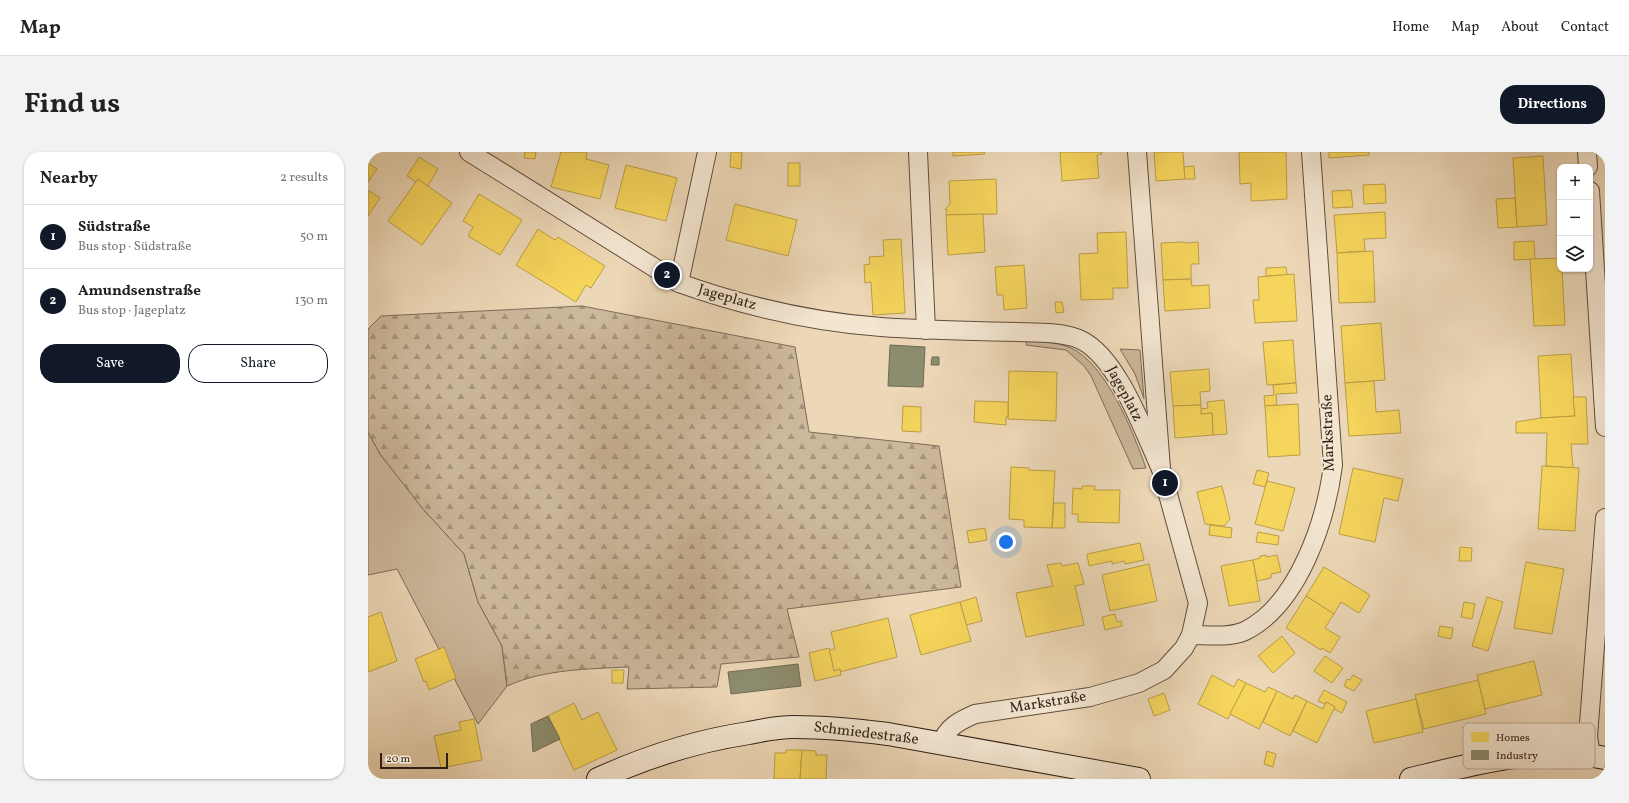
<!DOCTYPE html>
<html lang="en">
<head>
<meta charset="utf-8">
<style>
	:root { --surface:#fff; --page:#f2f2f2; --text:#222; --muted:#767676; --line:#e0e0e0; --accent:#111827 }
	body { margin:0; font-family:Vollkorn,serif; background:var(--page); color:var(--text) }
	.controls { position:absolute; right:12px; top:12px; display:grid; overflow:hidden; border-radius:8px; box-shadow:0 1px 3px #0004 }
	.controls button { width:36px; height:36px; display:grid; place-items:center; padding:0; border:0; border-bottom:1px solid var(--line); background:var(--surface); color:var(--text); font:20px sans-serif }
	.scale { position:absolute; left:12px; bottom:10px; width:68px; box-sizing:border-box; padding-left:4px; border:2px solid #311f17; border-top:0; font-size:11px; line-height:14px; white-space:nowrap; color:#311f17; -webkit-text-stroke:3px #f3e5d0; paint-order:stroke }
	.you { position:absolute; left:638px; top:390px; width:14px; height:14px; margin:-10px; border:3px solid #fff; border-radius:50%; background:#1a73e8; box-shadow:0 0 0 6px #1a73e833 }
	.badge { display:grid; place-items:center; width:26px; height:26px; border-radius:50%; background:var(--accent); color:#fff; font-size:13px; font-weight:700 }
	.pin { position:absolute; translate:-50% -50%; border:2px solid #fff; box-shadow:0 1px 4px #0006 }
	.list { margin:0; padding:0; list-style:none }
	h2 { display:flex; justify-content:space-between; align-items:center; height:52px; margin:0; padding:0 16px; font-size:17px }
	h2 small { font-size:13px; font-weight:400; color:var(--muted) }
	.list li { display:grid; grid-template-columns:26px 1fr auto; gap:12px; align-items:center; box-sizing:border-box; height:64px; padding:0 16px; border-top:1px solid var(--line) }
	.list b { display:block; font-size:15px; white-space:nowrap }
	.list p { margin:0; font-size:13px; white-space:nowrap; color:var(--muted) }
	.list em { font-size:13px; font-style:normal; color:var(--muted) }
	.actions { display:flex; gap:8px; padding:12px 16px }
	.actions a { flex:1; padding:9px 0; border:1px solid var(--accent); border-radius:16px; text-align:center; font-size:14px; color:var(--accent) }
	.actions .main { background:var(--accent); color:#fff }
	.icon { flex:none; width:22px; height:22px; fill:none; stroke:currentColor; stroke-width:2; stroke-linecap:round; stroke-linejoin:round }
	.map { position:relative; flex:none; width:1237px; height:627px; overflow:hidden; border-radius:16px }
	header { display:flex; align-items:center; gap:24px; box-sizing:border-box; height:56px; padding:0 20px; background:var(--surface); border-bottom:1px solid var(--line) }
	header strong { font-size:19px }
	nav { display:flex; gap:22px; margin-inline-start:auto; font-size:14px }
	.intro { display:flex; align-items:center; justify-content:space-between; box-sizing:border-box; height:96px; padding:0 24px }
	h1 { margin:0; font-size:28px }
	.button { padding:10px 18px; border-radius:16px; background:var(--accent); color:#fff; font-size:14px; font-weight:700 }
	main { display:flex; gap:24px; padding:0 24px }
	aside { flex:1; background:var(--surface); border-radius:16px; box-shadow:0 1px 3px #0004 }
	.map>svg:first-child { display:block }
</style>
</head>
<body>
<header>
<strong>Map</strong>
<nav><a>Home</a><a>Map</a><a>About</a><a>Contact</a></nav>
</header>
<div class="intro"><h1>Find us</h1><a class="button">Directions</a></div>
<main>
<aside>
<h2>Nearby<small>2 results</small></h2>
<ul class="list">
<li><span class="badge">1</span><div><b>Südstraße</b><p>Bus stop · Südstraße</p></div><em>50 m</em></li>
<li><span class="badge">2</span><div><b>Amundsenstraße</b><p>Bus stop · Jageplatz</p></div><em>130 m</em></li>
</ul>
<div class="actions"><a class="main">Save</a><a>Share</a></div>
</aside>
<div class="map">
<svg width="1237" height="627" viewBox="0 0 1237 627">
	<defs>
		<pattern id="forest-firs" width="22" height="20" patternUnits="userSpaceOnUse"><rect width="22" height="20" fill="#ccb89b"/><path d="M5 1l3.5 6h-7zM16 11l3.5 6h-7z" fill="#a6957d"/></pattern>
	</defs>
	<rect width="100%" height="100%" fill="#ecd7b6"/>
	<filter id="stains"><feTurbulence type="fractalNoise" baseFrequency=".005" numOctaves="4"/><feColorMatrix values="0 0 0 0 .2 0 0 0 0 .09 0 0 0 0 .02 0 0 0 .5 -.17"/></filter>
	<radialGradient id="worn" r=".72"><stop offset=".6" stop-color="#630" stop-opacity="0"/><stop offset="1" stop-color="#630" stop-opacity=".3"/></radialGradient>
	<g fill="#ccb89b" stroke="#7e6c59">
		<path d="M 659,188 C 674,190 689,190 703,196 C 739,213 765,280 778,316 L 765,317 L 723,224 L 716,214 L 698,198 L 658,193 Z"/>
		<path d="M 752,197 L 772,198 L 776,247 L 767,222 Z"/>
		<path d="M 0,280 L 12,302 L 55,357 L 96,402 L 110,450 L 134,494 L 139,534 L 110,572 L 29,417 L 0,423 Z"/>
	</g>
	<path fill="url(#forest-firs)" stroke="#7e6c59" d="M 214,154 L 427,195 L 441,280 L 571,294 L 593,435 L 419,457 L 431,505 L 353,512 L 349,535 L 259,537 L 261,515 C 220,517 177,517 139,534 L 134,494 L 110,450 L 96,402 L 55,357 L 12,302 L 0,280 L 0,177 L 13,164 Z"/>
	<g fill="#f6d55c" stroke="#bb9e47">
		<path d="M 157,0 L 168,0 L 167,7 L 156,6 Z"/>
		<path d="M 193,0 L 219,0 L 218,7 L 241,13 L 232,47 L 183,35 Z"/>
		<path d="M 363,0 L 374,0 L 373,17 L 362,15 Z"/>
		<path d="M 585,0 L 616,0 L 617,2 L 585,4 Z"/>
		<path d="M 692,0 L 734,0 L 734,2 L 729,3 L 731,26 L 694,29 Z"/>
		<path d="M 786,0 L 815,0 L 817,27 L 788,29 Z"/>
		<path d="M 871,0 L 918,0 L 919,47 L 883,49 L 883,31 L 872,32 Z"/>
		<path d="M 961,0 L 1001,0 L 1001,3 L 961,6 Z"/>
		<path d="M 1175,4 L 1179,73 L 1149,75 L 1145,6 Z"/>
		<path d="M 51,5 L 70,17 L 60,34 L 50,27 L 48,30 L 39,24 Z"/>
		<path d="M 0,11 L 9,17 L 0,30 Z"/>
		<rect x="420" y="11" width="12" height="23"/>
		<path d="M 258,13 L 309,26 L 298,69 L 247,56 Z"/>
		<path d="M 826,14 L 827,27 L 817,27 L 816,15 Z"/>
		<path d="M 50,27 L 84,51 L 54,93 L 20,69 Z"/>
		<path d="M 628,27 L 629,62 L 578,63 L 579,58 L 577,57 L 582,52 L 581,29 Z"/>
		<path d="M 1017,32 L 1018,51 L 996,52 L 995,33 Z"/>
		<path d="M 0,38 L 12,46 L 0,64 Z"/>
		<path d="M 983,38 L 985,55 L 965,56 L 964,39 Z"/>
		<path d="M 111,42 L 154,68 L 132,103 L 100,84 L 105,75 L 95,69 Z"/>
		<path d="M 1147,46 L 1149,75 L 1130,76 L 1128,47 Z"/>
		<path d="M 367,52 L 429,68 L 420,104 L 358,88 Z"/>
		<path d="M 1017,60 L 1018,86 L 996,87 L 997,99 L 969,101 L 966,63 Z"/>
		<path d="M 615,62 L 617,100 L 580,103 L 578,63 Z"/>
		<path d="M 170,77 L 187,88 L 190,85 L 237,114 L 223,136 L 218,133 L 208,150 L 148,113 Z"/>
		<path d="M 758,80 L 760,136 L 745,136 L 745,147 L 713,148 L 711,102 L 730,101 L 729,81 Z"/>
		<path d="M 533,87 L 537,161 L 505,163 L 503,130 L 497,131 L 496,113 L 502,112 L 501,105 L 516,104 L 515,88 Z"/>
		<path d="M 1166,89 L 1167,107 L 1146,108 L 1146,90 Z"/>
		<path d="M 816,90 L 817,91 L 830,90 L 831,112 L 823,112 L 823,127 L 795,128 L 793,91 Z"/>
		<path d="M 1005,99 L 1007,150 L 971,151 L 969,101 Z"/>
		<path d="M 1192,106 L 1192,117 L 1194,117 L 1197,173 L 1166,174 L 1162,107 Z"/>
		<path d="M 656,113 L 659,156 L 636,158 L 635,143 L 629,143 L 627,115 Z"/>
		<path d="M 918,115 L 919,123 L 898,124 L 898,116 Z"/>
		<path d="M 926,122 L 929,169 L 887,171 L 885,148 L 891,148 L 890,125 Z"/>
		<path d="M 823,127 L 824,134 L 841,133 L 842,156 L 797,159 L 795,128 Z"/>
		<path d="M 687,150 L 694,150 L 696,160 L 688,161 Z"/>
		<path d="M 1013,171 L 1017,228 L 977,231 L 973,174 Z"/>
		<path d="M 925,188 L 928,231 L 899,233 L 895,190 Z"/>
		<path d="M 1203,202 L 1207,264 L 1173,266 L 1170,204 Z"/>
		<path d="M 841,217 L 842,239 L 832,240 L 833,253 L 805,254 L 802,220 Z"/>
		<path d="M 641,219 L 689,220 L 688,269 L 640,267 Z"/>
		<path d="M 1006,229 L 1008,260 L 1031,258 L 1033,281 L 981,284 L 977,231 Z"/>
		<path d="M 928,231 L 929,241 L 908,242 L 909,253 L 897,254 L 896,244 L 906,243 L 905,233 Z"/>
		<path d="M 1205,245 L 1218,245 L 1220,292 L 1203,292 L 1205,316 L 1178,314 L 1179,281 L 1148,281 L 1148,270 L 1173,266 L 1207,264 Z"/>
		<path d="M 856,248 L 859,282 L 845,283 L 844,261 L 833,262 L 833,257 L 840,256 L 839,250 Z"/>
		<path d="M 607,249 L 640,250 L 640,265 L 638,265 L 638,273 L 606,270 Z"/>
		<path d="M 930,252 L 932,303 L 900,305 L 897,254 Z"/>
		<path d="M 833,253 L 833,262 L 844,261 L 845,283 L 807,286 L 805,254 Z"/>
		<path d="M 535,254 L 553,255 L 553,280 L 534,279 Z"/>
		<path d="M 1174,314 L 1211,316 L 1207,379 L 1170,377 Z"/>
		<path d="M 643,315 L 661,316 L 661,318 L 687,319 L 684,376 L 656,375 L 656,368 L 641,367 Z"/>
		<path d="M 985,316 L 1035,327 L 1030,349 L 1016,346 L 1007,390 L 971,382 Z"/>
		<path d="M 889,318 L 901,321 L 897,335 L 885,332 Z"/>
		<path d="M 899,329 L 927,336 L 915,379 L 887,372 Z"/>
		<path d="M 714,334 L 727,334 L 726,338 L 752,338 L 751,371 L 710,370 L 710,362 L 704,362 L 705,336 L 714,337 Z"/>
		<path d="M 854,334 L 862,367 L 856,374 L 837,372 L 829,340 Z"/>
		<path d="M 686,351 L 697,351 L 697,376 L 684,376 Z"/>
		<path d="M 842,373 L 864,376 L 863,386 L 841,383 Z"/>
		<path d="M 617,376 L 619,388 L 601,391 L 599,379 Z"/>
		<path d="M 890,380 L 911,384 L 910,393 L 888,390 Z"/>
		<path d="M 772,391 L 776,408 L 757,412 L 756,409 L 744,412 L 744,409 L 721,414 L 719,402 Z"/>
		<path d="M 1092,395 L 1104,396 L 1103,409 L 1091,409 Z"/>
		<path d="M 898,403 L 898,405 L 909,403 L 913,420 L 903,422 L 903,426 L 889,429 L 885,408 L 892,406 L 892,404 Z"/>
		<path d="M 885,408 L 892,449 L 861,454 L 853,414 Z"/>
		<path d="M 1158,410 L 1196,417 L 1184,482 L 1146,476 Z"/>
		<path d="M 693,411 L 694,414 L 710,411 L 716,432 L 707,434 L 716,473 L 658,485 L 648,441 L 685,434 L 679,413 Z"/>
		<path d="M 781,412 L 789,449 L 742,459 L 734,423 Z"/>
		<path d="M 956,415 L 1002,443 L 991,461 L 973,450 L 966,462 L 938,444 Z"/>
		<path d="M 938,444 L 966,462 L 957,476 L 972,485 L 962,501 L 954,496 L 953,498 L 918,476 Z"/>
		<path d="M 608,445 L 614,469 L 598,473 L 592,450 Z"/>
		<path d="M 1119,445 L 1135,450 L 1120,499 L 1104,494 Z"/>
		<path d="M 592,450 L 603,489 L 553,503 L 542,463 Z"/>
		<path d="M 1096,450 L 1107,452 L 1104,467 L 1093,465 Z"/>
		<path d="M 13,460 L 29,509 L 0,520 L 0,465 Z"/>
		<path d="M 747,462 L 749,470 L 753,469 L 754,474 L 737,478 L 734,465 Z"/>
		<path d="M 520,466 L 529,505 L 472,520 L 472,517 L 466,519 L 461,498 L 467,497 L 463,480 Z"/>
		<path d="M 1072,474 L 1085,476 L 1083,487 L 1070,484 Z"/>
		<path d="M 914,484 L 927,501 L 905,521 L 890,504 Z"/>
		<path d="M 76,495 L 88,526 L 61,538 L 58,529 L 56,530 L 47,507 Z"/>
		<path d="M 461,496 L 466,519 L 472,517 L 473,523 L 447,529 L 441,501 Z"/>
		<path d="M 957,504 L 975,516 L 964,531 L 946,519 Z"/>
		<path d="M 1166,509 L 1174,543 L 1117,557 L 1109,523 Z"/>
		<path d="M 244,518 L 256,518 L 255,531 L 244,531 Z"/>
		<path d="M 844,523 L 866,535 L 870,527 L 878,531 L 860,567 L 830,552 Z"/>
		<path d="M 985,523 L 994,528 L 986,539 L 976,534 L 979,527 L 982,528 Z"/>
		<path d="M 1110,528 L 1118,562 L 1056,577 L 1047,543 Z"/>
		<path d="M 878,531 L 897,540 L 900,535 L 909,539 L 891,577 L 862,562 Z"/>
		<path d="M 956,538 L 979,550 L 974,561 L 966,557 L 967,555 L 958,550 L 957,552 L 950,549 Z"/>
		<path d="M 909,539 L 925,547 L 927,543 L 939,549 L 922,584 L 895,570 Z"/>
		<path d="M 796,541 L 802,558 L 786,564 L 780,547 Z"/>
		<path d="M 1048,547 L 1055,580 L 1006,591 L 998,559 Z"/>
		<path d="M 939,549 L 955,557 L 958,550 L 967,555 L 949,591 L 925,579 Z"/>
		<path d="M 206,551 L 214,568 L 230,560 L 249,598 L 206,618 L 180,564 Z"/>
		<path d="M 106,567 L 114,608 L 73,616 L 66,584 L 93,578 L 91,570 Z"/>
		<path d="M 418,598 L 434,598 L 432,627 L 406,627 L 407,601 L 418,601 Z"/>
		<path d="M 434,598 L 448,599 L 448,603 L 459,603 L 458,627 L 432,627 Z"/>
		<path d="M 899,599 L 908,602 L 905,615 L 896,612 Z"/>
	</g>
	<g fill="#8c8c6e" stroke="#716b54">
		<path d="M 522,193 L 557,195 L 555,235 L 520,234 Z"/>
		<path d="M 564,205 L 571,205 L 571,213 L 563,213 Z"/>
		<path d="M 430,512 L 433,534 L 363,542 L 360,520 Z"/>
		<path d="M 180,564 L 192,587 L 165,600 L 163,572 Z"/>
	</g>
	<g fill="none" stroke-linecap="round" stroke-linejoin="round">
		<g stroke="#604d3f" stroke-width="20">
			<g id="minor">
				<path d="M 101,0 L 311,131 C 376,154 444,170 513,175 C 569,179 624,179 680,181 C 691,182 703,183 713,188 C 750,206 776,280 793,317"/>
				<path d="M 550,0 L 558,178"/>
				<path d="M 1219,0 L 1220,15"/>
				<path d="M 1222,39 L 1237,275"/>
				<path d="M 311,131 L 339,0"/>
				<path d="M 823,483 C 839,483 861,486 877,479 C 931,452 958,368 965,313 L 943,0"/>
				<path d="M 573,592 C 579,575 591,569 607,562 L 722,545 L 771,531 L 796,518 L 816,496 L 823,483 L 830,451 L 793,317 L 769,0"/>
				<path d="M 1223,604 L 1220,584 L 1237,366"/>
			</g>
		</g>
		<g stroke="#311f17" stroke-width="24">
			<g id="secondary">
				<path d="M 230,627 C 278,605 328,589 381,581 C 395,578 411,575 426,575 C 457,575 489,578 520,582 L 771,627"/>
				<path d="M 1043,627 C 1105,612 1173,593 1237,606"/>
			</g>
		</g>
		<use href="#minor" stroke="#f3e5d0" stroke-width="18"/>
		<use href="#secondary" stroke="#f3e5d0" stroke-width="22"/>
	</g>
	<g text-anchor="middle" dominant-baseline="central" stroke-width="4" stroke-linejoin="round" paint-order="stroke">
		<g font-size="15" fill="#311f17" stroke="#f3e5d0">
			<text transform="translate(359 146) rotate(16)">Jageplatz</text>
			<text transform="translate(756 242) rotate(62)">Jageplatz</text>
			<text transform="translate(961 281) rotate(-92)">Markstraße</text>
			<text transform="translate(680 551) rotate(-9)">Markstraße</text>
			<text transform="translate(498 582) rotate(7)">Schmiedestraße</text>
		</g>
	</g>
	<rect x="1095" y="571" width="132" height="46" rx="6" fill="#f3e5d0" stroke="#b9aa98" stroke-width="1"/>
	<rect x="1103" y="580" width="18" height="10" fill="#f6d55c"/>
	<rect x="1103" y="598" width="18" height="10" fill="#8c8c6e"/>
	<g font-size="11" fill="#311f17">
		<text x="1128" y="589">Homes</text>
		<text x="1128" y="607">Industry</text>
	</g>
	<rect width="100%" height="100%" filter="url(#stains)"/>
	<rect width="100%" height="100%" fill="url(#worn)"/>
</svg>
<div class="controls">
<button>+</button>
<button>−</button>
<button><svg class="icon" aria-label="layers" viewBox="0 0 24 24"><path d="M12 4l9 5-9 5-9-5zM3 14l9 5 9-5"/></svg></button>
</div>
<div class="scale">20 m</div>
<div class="you"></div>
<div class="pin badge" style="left:797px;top:331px">1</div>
<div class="pin badge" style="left:299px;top:123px">2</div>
</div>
</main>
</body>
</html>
